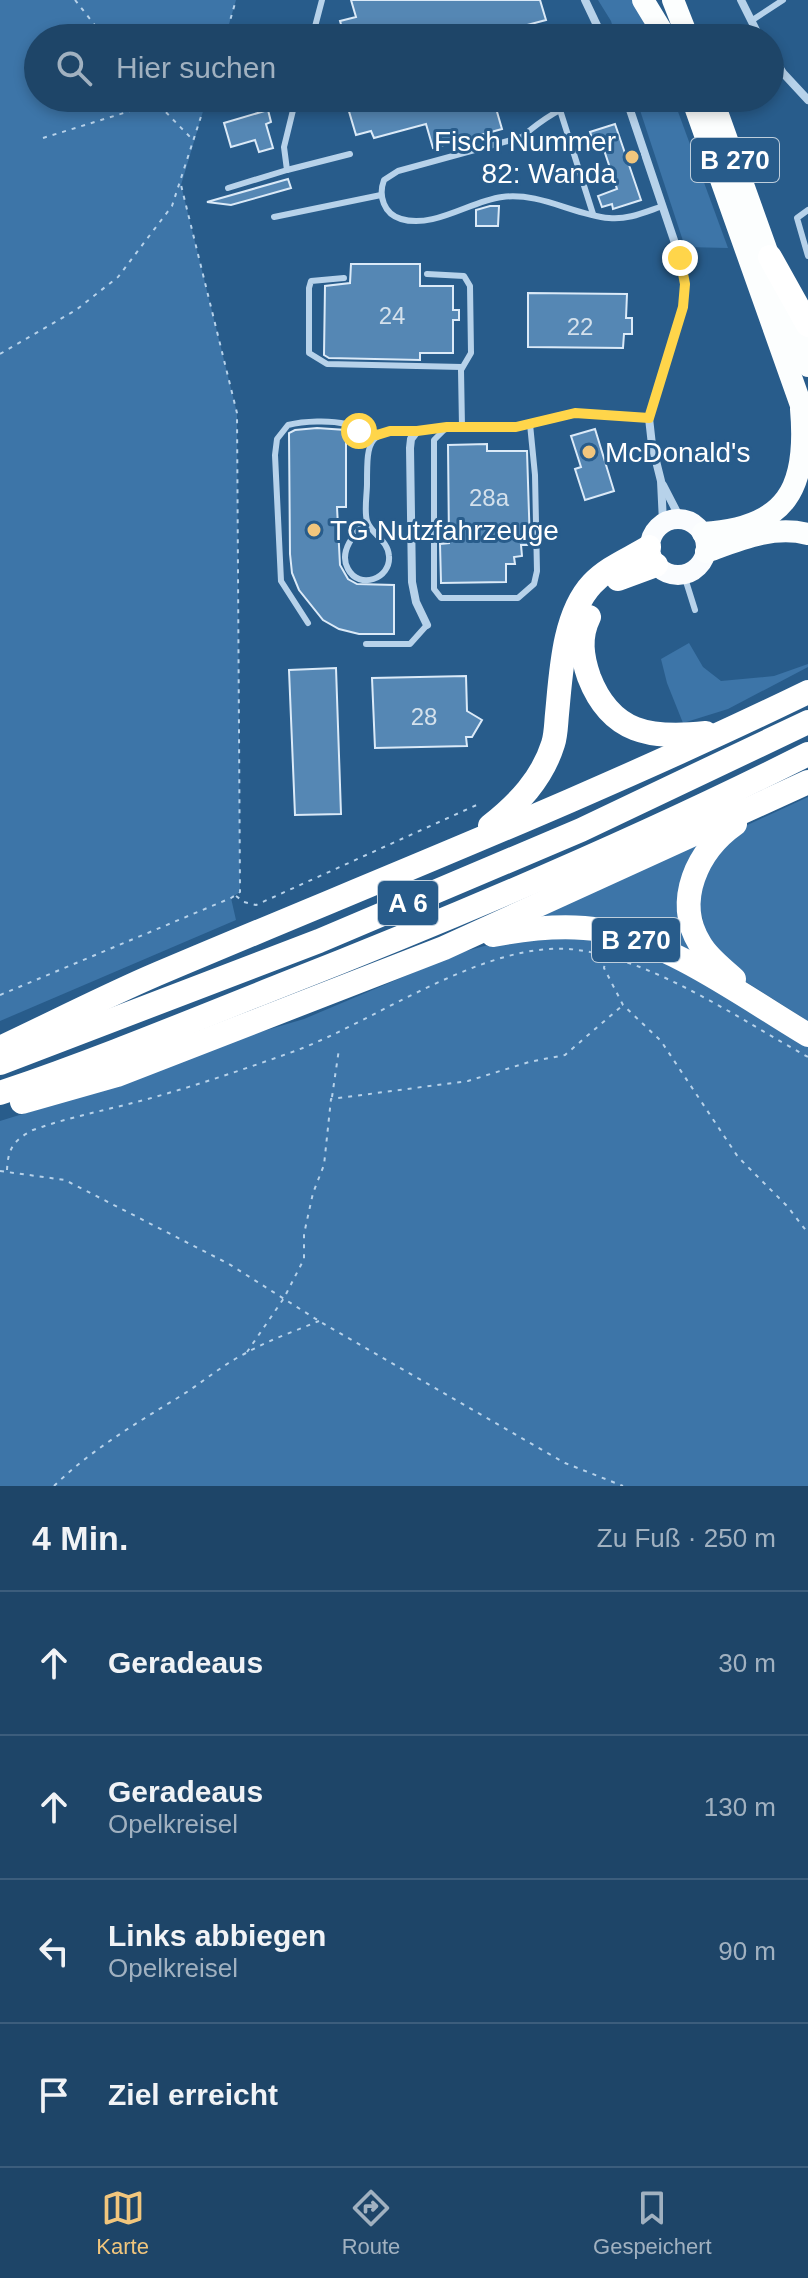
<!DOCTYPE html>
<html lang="de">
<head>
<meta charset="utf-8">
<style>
	:root { --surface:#1e4568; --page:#264c6e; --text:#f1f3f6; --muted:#a1b1c0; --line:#3c5d7c; --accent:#f1c67d }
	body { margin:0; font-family:Helvetica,sans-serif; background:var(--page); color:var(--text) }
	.stop { position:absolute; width:24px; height:24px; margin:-18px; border:6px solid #ffd54a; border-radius:50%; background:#fff }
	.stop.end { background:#ffd54a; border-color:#fff; box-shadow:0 2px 8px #0008 }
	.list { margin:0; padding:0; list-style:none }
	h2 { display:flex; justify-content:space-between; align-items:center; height:104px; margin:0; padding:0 32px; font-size:34px }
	h2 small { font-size:26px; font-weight:400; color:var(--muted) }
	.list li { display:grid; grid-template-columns:52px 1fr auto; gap:24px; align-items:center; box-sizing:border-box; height:144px; padding:0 32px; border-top:2px solid var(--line) }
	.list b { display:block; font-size:30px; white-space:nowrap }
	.list p { margin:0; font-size:26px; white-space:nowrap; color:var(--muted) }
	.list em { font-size:26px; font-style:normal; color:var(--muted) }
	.icon { flex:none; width:44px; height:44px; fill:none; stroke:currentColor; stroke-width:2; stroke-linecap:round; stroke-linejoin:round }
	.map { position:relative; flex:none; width:808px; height:1486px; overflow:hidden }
	.search { position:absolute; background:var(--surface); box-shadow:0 4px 12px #0003; left:24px; right:24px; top:24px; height:88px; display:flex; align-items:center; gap:20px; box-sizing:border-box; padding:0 28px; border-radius:44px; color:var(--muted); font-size:30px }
	.sheet { height:680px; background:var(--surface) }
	nav { display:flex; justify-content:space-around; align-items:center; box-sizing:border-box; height:112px; border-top:2px solid var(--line); background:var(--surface); font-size:22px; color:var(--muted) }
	nav a { display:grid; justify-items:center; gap:4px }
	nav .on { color:var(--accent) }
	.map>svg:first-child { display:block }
</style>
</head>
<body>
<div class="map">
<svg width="808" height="1486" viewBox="0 0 808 1486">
	<rect width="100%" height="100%" fill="#285c8b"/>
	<g fill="#3d75a8">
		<path d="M 0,0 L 236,0 L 225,38 L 38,38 L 38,98 L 207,98 L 181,185 L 237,413 L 240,892 L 231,898 L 236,920 L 0,1021 Z"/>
		<path d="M 598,0 L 635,0 L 650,38 L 616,38 L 611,21 Z"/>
		<path d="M 636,98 L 673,98 L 728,248 L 685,247 Z"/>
		<path d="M 689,643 L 703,667 L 721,681 L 774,676 L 808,664 L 808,667 L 728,709 L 683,723 L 667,683 L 661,659 Z"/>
		<path d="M 808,797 L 808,1021 L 735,975 L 708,943 L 699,903 L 707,864 L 743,827 Z"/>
		<path d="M 699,841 L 697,956 L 518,924 Z"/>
		<path d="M 533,933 L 625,941 L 808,1041 L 808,1486 L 0,1486 L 0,1121 L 123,1083 L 233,1040 L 304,1019 L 462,952 Z"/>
	</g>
	<g fill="#5587b4" stroke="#dbeaf8" stroke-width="2">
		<path d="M 351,0 L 540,0 L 546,20 L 516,28 L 519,38 L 345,38 L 340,21 L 356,17 Z"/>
		<path d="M 345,98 L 493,98 L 502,129 L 433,148 L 426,124 L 374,138 L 371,131 L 356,135 Z"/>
		<path d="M 268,110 L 271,122 L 266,124 L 273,148 L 259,152 L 255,140 L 231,147 L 224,123 Z"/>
		<path d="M 615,124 L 641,200 L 613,209 L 612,204 L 602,207 L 598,196 L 617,189 L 602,144 L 595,146 L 590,132 Z"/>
		<path d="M 288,179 L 291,188 L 231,205 L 207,202 Z"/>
		<path d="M 490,206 L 499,206 L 498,226 L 476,226 L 476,210 Z"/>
		<path d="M 351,264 L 420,264 L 420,286 L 453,286 L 453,310 L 459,310 L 459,320 L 453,320 L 453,353 L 420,353 L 420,360 L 329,358 L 324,355 L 325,286 L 350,283 Z"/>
		<path d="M 528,293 L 627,294 L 626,318 L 632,318 L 632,334 L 624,334 L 623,348 L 528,347 Z"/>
		<path d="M 317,428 L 346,430 L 346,507 L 337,507 L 340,565 L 348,579 L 357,584 L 394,585 L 394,634 L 359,634 L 339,629 L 323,620 L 299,590 L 292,573 L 290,554 L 289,433 L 295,430 Z"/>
		<path d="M 595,429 L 614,491 L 585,500 L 575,469 L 581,467 L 571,436 Z"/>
		<path d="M 487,444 L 487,451 L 527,451 L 530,545 L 521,545 L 522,556 L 514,557 L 515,564 L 506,564 L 506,582 L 441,583 L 440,544 L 449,543 L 448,445 Z"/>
		<path d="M 336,668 L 341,814 L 295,815 L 289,670 Z"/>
		<path d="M 466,676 L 467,711 L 482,720 L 472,737 L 466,737 L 467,746 L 375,748 L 372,678 Z"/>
	</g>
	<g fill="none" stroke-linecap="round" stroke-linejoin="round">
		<g stroke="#b7d2ea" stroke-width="2" stroke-dasharray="4 6" stroke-linecap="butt">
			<path d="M 75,0 L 105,38"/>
			<path d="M 225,38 L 236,0"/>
			<path d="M 152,98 L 193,140"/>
			<path d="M 43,138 L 156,103"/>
			<path d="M 0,354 L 76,310 L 118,277 L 172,206 L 207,98"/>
			<path d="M 236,896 L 244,902 L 256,905 L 481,803"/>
			<path d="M 606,956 L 604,968 L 623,1005 L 661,1041 L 738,1157 L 787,1206 L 808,1233"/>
			<path d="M 0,995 L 231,898 L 240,892 L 237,413 L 181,185"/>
			<path d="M 332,1097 L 339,1049"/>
			<path d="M 7,1170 C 8,1148 14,1140 33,1130 C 69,1117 107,1110 144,1100 C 195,1086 245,1069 295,1051 C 376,1021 490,937 578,950 C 656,961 739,1019 808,1057"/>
			<path d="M 0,1171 L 65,1180 L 229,1264 L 319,1321 L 565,1463 L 623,1486"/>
			<path d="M 247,1352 L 284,1298 L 304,1259 L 304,1234 L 313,1193 L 324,1165 L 331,1099 L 468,1081 L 529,1062 L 565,1055 L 623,1005"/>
			<path d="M 54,1486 C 91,1450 135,1424 179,1397 C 202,1383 222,1365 246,1353 C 269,1340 295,1331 319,1321"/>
		</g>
		<g stroke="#b7d2ea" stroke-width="6">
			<path d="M 751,21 L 783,0"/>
			<path d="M 312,38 L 322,0"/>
			<path d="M 588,98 C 563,106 541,120 522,137 L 398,171 L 384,180 C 378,196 384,214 401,219 C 434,229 470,201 502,197 C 540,192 574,215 609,218 C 628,220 645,212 663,206"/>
			<path d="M 560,110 L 593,214"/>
			<path d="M 287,170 L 350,154"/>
			<path d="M 228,188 L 287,170 L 284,147 L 296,98"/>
			<path d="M 808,210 L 797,218 L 808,256"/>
			<path d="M 274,217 L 381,195"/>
			<path d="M 427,274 L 464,276 L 470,286 L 471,353 L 461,370 L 462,427"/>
			<path d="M 344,278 L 311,281 L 309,288 L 309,353 L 327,364 L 462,367"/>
			<path d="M 447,427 L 434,440 L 434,589 L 441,598 L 518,598 L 534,584 L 537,571 L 535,475 L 530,424"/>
			<path d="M 367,521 C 355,533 338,551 348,569 C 359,590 391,579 389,556 C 388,540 371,534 367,521 C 364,511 367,494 367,484 C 367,437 368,431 417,431"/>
			<path d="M 684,575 L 695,610"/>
			<path d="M 308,623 L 281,581 L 275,455 L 277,439 L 288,425 C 304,421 330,420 346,424 C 357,427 366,433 377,435"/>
			<path d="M 366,644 L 410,644 L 427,625"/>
		</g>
		<g stroke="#b7d2ea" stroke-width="8">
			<path d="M 585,0 L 603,38"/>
			<path d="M 741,0 L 760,38"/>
			<path d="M 770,53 L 783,73 L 808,100"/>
			<path d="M 626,98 L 680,258 L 685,284 L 683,307 L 649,418 L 652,445 L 661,481 L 663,522"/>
			<path d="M 663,485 L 680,518"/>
			<path d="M 427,625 L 416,602 L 412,582 L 410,448 L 411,439 L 417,431 L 447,427 L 516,427 L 575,413 L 649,418"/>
		</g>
		<circle stroke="#fafcfe" stroke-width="20" cx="678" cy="547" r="28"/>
		<g stroke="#fcfefe" stroke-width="22">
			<path d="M 643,0 L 666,38"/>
			<path d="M 673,0 L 688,38"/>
			<path d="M 692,98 L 808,425"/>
			<path d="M 712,98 L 808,366"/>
			<path d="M 703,533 C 787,528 808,488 801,409"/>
			<path d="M 706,552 C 739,540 773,525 808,534"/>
		</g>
		<g stroke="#fff" stroke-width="24">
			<path d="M 770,257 L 808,325"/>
			<path d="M 618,579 L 656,565"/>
			<path d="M 589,617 C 579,637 582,657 589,677 C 611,734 651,739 706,733"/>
			<path d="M 490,826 C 518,804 542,779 553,744 C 556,735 556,724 557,714 C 561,674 563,615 592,584 C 608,567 630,559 649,547"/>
			<path d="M 493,935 C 529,928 565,924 602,930 C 669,941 749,1000 808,1035"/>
			<path d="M 734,979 C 722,968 708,958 700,944 C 673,901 698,850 735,824"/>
			<path d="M 0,1048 C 49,1025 98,1000 148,978 C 369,884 592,797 808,692"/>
			<path d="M 0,1063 L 319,941 L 581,830 L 808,722"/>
			<path d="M 0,1093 C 95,1061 189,1022 282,985 C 460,915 637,840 808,754"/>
			<path d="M 22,1102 L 117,1075 L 444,948 L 808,782"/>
		</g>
	</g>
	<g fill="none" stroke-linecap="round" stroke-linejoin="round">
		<path stroke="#ffd54a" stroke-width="10" d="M 359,431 L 377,435 L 390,431 L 417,431 L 447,427 L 516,427 L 575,413 L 649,418 L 683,307 L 685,284 L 680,258"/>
	</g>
	<g fill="#f1c67d" stroke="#285c8b" stroke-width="3">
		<circle cx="632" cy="157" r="8"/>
		<circle cx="589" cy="452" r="8"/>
		<circle cx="314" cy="530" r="8"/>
	</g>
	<g text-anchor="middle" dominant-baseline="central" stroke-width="6" stroke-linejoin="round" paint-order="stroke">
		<g font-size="24" fill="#d4e1ec">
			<text x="392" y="315">24</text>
			<text x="580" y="326">22</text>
			<text x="489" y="497">28a</text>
			<text x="424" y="716">28</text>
		</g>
		<g fill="#285c8b" stroke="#becedc" stroke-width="2">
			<rect x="691" y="138" width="88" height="44" rx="6"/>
			<rect x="378" y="881" width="60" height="44" rx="6"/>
			<rect x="592" y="918" width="88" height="44" rx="6"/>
		</g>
		<g font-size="26" font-weight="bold" fill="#fff">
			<text x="735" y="160">B 270</text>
			<text x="408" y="903">A 6</text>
			<text x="636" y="940">B 270</text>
		</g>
		<g font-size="28" fill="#fff" stroke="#285c8b" text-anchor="start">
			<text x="616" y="141" text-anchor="end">Fisch Nummer<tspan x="616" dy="32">82: Wanda</tspan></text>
			<text x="605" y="452">McDonald's</text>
			<text x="330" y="530">TG Nutzfahrzeuge</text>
		</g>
	</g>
</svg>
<div class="stop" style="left:359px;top:431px"></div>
<div class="stop end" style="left:680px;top:258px"></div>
<div class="search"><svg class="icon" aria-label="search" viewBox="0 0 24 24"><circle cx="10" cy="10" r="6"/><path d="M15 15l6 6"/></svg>Hier suchen</div>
</div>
<section class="sheet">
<h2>4 Min.<small>Zu Fuß · 250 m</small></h2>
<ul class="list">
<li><svg class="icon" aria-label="ahead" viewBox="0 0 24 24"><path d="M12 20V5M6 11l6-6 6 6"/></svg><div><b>Geradeaus</b></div><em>30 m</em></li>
<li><svg class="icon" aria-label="ahead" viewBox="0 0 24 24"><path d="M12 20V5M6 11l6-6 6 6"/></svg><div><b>Geradeaus</b><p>Opelkreisel</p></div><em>130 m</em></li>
<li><svg class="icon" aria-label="left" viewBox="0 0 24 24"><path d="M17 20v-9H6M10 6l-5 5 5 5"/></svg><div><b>Links abbiegen</b><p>Opelkreisel</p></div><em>90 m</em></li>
<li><svg class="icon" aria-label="arrive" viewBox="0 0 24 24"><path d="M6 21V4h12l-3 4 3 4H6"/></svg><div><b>Ziel erreicht</b></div></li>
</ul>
</section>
<nav>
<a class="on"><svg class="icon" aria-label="map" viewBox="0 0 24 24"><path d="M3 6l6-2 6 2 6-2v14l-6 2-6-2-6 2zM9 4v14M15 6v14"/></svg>Karte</a>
<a><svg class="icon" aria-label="directions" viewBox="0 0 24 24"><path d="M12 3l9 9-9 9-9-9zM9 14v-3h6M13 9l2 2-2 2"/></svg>Route</a>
<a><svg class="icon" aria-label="saved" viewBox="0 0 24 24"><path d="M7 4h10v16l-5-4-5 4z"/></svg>Gespeichert</a>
</nav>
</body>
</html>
